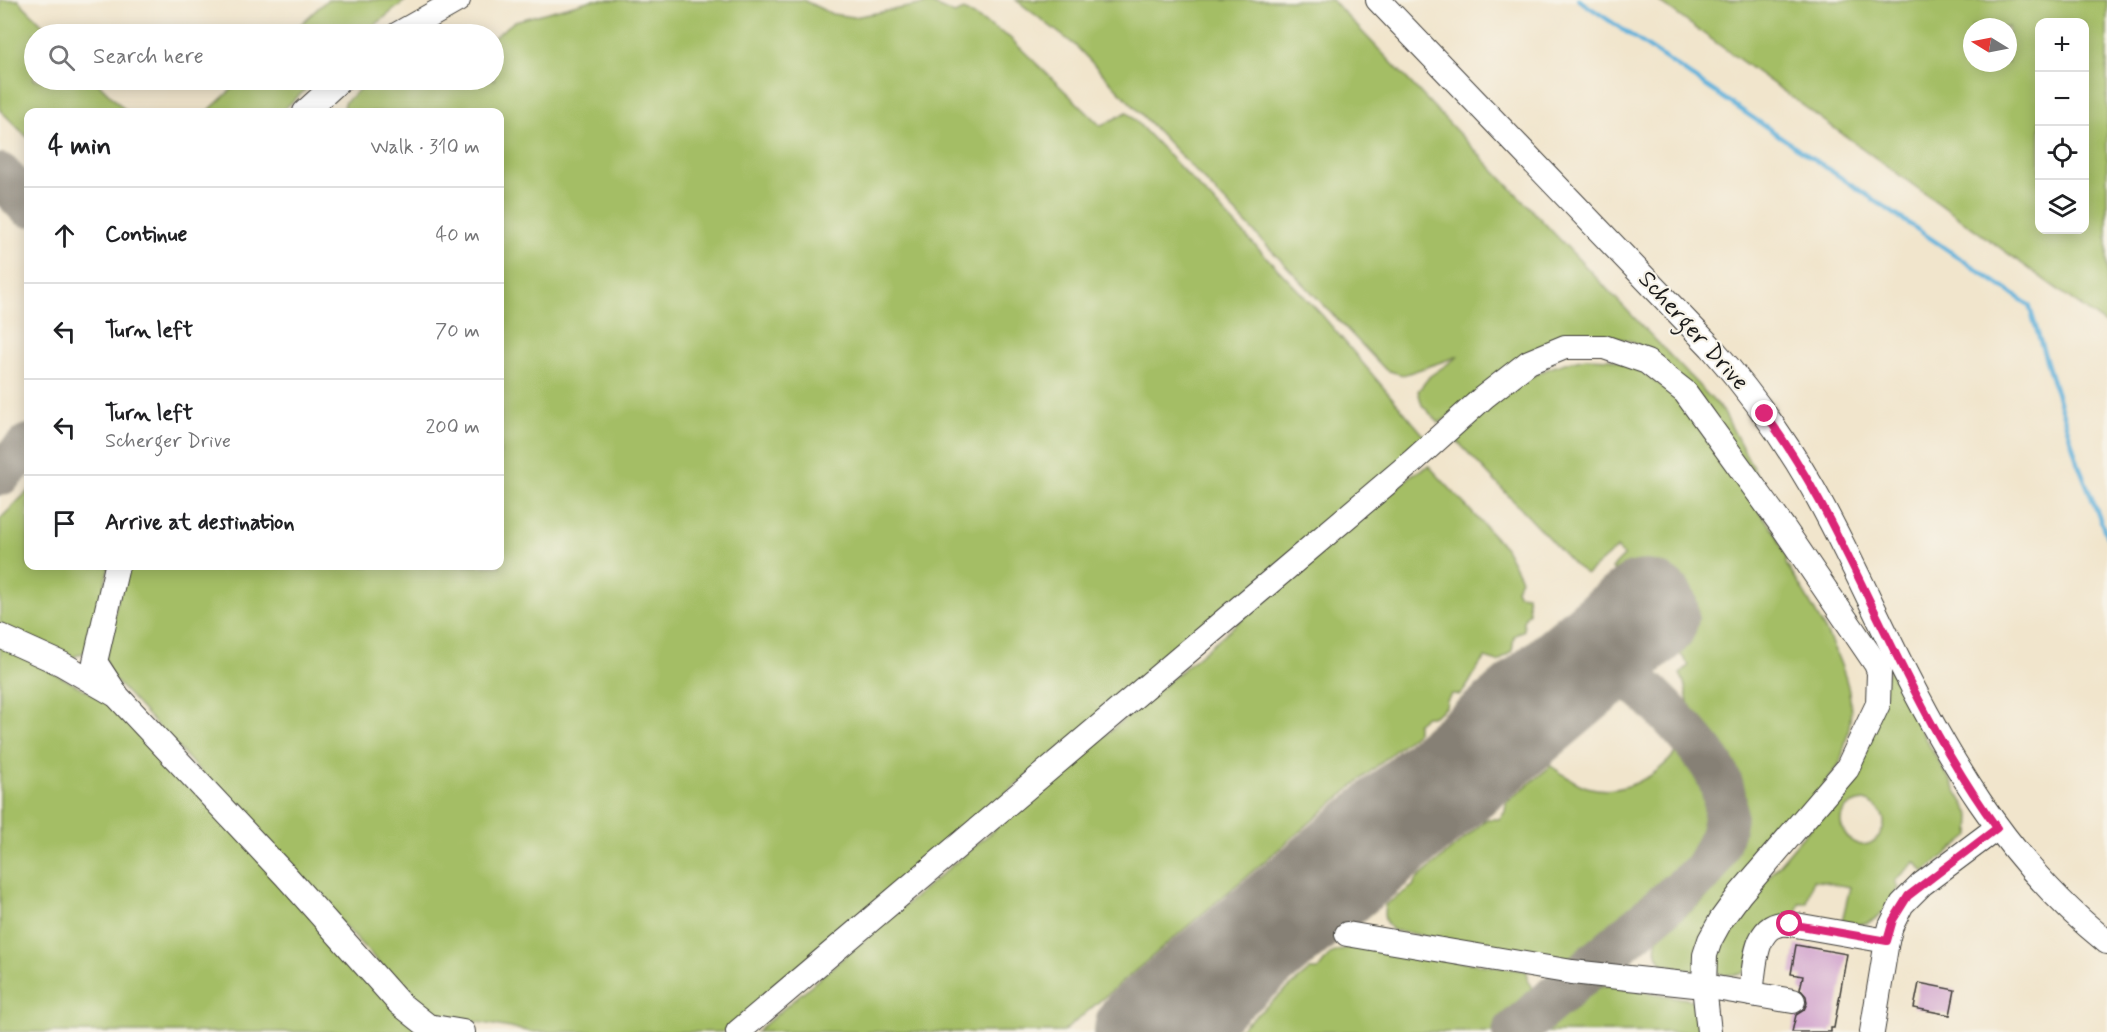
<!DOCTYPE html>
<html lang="en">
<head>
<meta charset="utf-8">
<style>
	:root { --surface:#fff; --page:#f6f6f6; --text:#202124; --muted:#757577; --line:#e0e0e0 }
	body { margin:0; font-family:Mynerve,sans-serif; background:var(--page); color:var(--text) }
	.controls { position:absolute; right:18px; top:18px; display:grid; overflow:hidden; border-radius:12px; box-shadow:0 3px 15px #0003 }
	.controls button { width:54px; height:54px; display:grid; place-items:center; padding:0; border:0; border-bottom:2px solid var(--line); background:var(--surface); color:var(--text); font:30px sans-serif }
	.compass { position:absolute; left:1963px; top:18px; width:54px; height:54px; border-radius:50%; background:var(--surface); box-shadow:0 3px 15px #0003; rotate:280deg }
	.stop { position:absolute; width:18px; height:18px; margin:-14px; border:4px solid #db2777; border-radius:50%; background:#fff }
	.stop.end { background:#db2777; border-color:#fff; box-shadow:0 2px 6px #0008 }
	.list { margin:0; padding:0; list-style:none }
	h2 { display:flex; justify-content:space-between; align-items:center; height:78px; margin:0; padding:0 24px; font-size:26px }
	h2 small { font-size:20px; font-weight:400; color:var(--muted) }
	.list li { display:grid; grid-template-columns:39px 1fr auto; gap:18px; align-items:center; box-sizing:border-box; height:96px; padding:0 24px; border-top:2px solid var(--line) }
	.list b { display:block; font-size:22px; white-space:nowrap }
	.list p { margin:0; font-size:20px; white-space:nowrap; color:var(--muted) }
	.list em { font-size:20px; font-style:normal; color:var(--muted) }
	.icon { flex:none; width:33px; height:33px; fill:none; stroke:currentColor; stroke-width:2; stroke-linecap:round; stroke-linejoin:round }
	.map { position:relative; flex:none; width:2107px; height:1032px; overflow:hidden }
	.search { position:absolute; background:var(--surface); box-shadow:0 3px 15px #0003; left:24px; top:24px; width:480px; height:66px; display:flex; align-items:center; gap:15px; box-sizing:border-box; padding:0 21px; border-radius:33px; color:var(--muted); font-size:22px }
	.panel { position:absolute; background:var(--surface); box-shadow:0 3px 15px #0003; left:24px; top:108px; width:480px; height:462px; border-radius:12px }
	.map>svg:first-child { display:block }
</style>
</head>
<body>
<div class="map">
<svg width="2107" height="1032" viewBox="0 0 2107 1032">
	<rect width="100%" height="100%" fill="#f7f3e8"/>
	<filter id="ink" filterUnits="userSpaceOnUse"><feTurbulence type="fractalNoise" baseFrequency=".0167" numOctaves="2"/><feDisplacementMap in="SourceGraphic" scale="12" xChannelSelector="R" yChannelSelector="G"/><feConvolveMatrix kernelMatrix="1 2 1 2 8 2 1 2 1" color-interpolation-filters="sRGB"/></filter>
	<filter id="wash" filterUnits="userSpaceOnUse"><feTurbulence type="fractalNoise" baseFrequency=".008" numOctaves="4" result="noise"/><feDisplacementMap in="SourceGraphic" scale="24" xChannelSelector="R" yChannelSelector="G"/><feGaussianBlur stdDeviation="1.35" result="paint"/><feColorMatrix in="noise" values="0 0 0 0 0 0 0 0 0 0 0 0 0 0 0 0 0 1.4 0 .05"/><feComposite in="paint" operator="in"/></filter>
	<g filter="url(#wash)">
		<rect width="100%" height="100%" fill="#f1e5cc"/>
		<g fill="#a4be65" stroke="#606d40" stroke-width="1.5" fill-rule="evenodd">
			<path d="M 0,0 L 18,0 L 52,34 L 34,34 L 34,80 L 95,80 L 127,112 L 28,112 L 28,138 L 0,110 Z"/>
			<path d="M 327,0 L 406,0 L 364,34 L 290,34 Z"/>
			<path d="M 592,0 L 803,0 L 832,14 L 854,17 L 930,3 L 954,14 L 964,10 L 1009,37 L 1101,126 L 1127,112 L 1322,315 L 1427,439 L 723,1032 L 533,1032 L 438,1015 L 421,1008 L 109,674 L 105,657 L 125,566 L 500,566 L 500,112 L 344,112 L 344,103 L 370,80 L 397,80 L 427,89 L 440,80 L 494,80 L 494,37 L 515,21 Z"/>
			<path d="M 1016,0 L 1332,0 L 1723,411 L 1760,481 L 1662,360 L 1631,341 L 1598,334 L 1572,336 L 1439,423 L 1422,405 L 1418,391 L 1430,376 L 1459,356 L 1403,375 L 1386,370 L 1076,46 Z"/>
			<path d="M 1657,0 L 2107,0 L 2107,325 ZM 2084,22 L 2084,230 L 2040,230 L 2040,22 ZM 1972,27 L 2008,27 L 2008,63 L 1972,63 Z"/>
			<path d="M 242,80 L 316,80 L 281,112 L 207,112 Z"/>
			<path d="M 1586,358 L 1611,359 L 1633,366 L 1674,394 L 1776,534 L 1786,558 L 1786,564 C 1807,596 1847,662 1850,699 C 1853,721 1846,741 1840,763 L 1695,971 L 1663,964 C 1655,955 1654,946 1660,935 C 1679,920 1700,906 1716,887 C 1746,852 1754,805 1732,763 C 1722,744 1704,731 1692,713 C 1685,702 1688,686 1680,674 L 1689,665 L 1612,568 L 1624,556 L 1617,548 L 1587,574 L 1574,565 L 1456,440 C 1498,397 1524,370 1586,358 Z"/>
			<path d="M 1429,466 L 1505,548 L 1521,579 L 1516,589 L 1518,594 L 1527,595 L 1529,612 L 1523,620 L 1524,630 L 1514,636 L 1512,651 L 1498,662 L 1485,658 C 1474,669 1471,685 1460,695 L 1452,694 L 1447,700 L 1446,707 L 1434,716 L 1426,716 L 1417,723 L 1417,732 L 1063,1032 L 756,1032 L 1413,474 Z"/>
			<path d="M 28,491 L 28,566 L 109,566 L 90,647 L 81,654 L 68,659 L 0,630 L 0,519 Z"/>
			<path d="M 0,644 L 115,706 L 429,1032 L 0,1032 Z"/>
			<path d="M 1890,668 L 1922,733 L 1971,816 L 1970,835 L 1924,872 L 1915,862 L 1895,881 L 1899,888 L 1895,893 L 1897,898 C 1882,916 1866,931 1842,921 L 1850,887 L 1813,880 L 1807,903 L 1799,903 L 1797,915 L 1742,974 L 1722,975 L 1717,972 L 1716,963 L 1724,941 L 1737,914 L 1828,807 ZM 1864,801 C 1880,805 1891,821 1879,836 C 1854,867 1816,807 1864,801 Z"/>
			<path d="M 1677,751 C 1711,773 1722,821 1698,855 C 1687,871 1669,883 1655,895 C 1628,918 1601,941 1574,963 L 1392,930 C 1384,922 1383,916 1385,905 L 1413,886 L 1415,881 L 1487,819 L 1499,819 L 1505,812 L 1506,803 L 1551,766 C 1563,774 1574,783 1587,787 C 1621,797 1657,777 1677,751 Z"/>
			<path d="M 1351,946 L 1527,971 L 1529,983 L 1531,984 L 1531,999 L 1493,1032 L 1236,1032 L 1310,970 L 1318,970 L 1330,954 Z"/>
			<path d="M 1608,985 L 1692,1000 L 1701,1032 L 1545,1032 L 1596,989 Z"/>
		</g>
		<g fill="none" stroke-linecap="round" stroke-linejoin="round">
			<path stroke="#5fb0da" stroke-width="4.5" d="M 1579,0 L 2029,305 L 2078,463 L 2107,537"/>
			<g stroke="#868074" stroke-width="44">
				<path d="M 0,175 L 28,205"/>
				<path d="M 0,474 L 28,446"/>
				<path d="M 1514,1032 L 1702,873 C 1718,850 1729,824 1724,795 C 1722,786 1719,777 1714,769 C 1703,749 1646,685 1626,677 C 1607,669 1586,674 1568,680"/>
			</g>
			<path stroke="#868074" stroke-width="108" d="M 1148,1032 L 1645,614"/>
		</g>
		<g id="blocks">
			<g fill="#d4a9cf">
				<path d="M 1796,945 L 1847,954 L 1834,1028 L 1831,1028 L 1831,1032 L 1792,1032 L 1796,1015 L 1804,1010 L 1807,1003 L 1806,996 L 1800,989 L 1803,976 L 1791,974 Z"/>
				<path d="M 1919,983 L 1955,990 L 1950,1015 L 1914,1008 Z"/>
			</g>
		</g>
	</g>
	<g filter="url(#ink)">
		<use href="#blocks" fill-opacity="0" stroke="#3c3a36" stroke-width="1.5"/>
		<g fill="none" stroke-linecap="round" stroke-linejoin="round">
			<g stroke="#3c3a36" stroke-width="26">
				<g id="minor">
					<path d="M 1378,0 L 1711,347 C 1750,391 1783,437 1812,487 C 1840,536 1863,587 1888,638 C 1943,751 2006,862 2107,942"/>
					<path d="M 398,34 L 458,0"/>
					<path d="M 305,112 L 340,80"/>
					<path d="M 117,566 L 95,662 L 118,697 L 286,876 L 399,1003 L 428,1026 L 463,1032"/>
					<path d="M 0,636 L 62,664 L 114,694"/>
					<path d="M 1347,934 L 1572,972 L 1704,986 L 1793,1001"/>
					<path d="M 1751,994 C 1755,968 1753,919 1790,924 L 1887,941"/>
					<path d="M 738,1032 L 1413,461 L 1484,397 L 1529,362 L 1565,347 L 1604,347 L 1647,362 L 1685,392 L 1783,527 L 1876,664 L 1879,672 L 1878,704 L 1847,769 L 1740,894 L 1721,920 L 1710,940 L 1705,955 L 1704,986 L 1709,1032"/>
					<path d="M 1872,1032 L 1887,941 L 1891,926 L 1902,904 L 1922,884 L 1997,828"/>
				</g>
			</g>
			<use href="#minor" stroke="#fff" stroke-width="24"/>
		</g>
	</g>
	<g fill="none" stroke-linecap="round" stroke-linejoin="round" filter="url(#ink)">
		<path stroke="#db2777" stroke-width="8" d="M 1765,414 C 1816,483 1850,562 1888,638 C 1920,704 1954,769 1997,828 L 1908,896 L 1893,920 L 1887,941 L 1790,924"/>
	</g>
	<g text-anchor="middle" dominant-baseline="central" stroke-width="4.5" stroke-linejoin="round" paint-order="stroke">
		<g font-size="24" fill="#1c1c1c" stroke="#f7f3e8">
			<text transform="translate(1693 331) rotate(48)">Scherger Drive</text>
		</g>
	</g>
</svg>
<div class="controls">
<button>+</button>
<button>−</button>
<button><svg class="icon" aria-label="locate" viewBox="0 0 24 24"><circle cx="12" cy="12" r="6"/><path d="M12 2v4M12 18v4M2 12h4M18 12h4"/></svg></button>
<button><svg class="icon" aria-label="layers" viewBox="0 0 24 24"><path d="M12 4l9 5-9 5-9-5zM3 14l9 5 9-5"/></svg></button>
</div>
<svg class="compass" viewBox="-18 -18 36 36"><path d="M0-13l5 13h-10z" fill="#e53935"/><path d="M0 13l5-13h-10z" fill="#757577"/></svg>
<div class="stop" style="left:1790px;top:924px"></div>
<div class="stop end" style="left:1765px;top:414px"></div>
<div class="search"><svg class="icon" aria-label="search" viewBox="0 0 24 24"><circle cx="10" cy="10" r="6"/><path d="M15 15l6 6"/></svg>Search here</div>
<section class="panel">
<h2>4 min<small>Walk · 310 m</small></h2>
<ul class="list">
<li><svg class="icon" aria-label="ahead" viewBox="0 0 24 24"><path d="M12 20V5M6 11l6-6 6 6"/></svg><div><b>Continue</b></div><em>40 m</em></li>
<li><svg class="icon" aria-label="left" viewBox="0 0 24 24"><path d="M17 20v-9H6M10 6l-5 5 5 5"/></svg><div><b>Turn left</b></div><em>70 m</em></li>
<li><svg class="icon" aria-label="left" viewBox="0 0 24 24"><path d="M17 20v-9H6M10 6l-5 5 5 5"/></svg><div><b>Turn left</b><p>Scherger Drive</p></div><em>200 m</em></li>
<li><svg class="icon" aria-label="arrive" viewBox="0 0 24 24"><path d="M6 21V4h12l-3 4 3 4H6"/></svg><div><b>Arrive at destination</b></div></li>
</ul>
</section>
</div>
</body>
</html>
